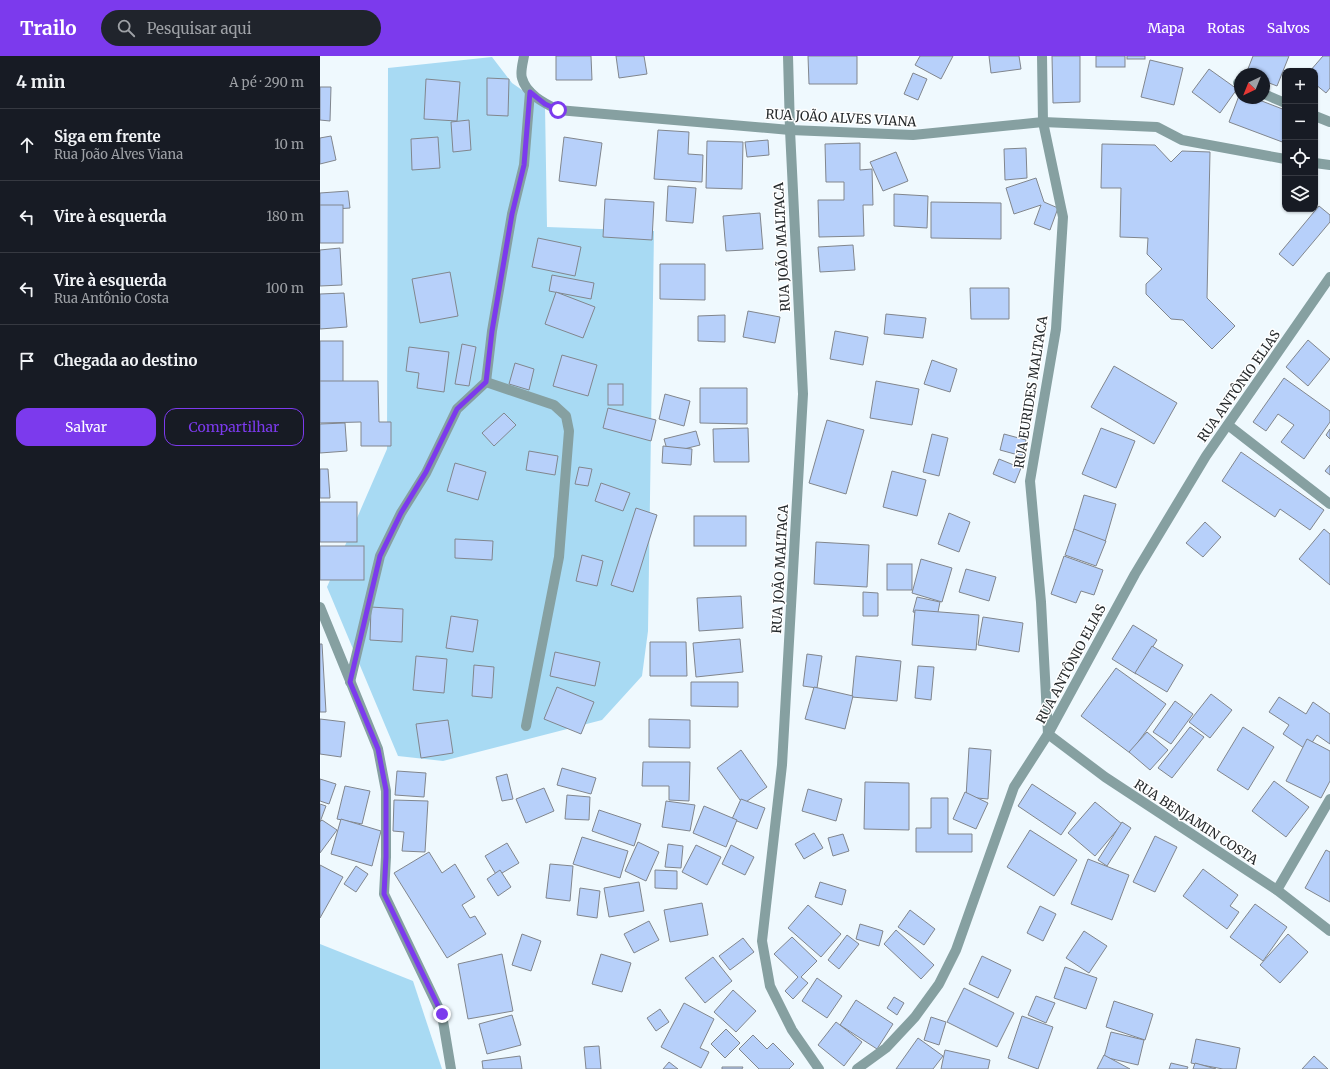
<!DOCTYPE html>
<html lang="pt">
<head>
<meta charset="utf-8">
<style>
	:root { --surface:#171b24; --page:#20242c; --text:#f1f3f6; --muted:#9ea1a6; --line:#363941; --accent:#7c3aed }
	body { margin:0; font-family:Merriweather,serif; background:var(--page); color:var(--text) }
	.controls { position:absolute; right:12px; top:12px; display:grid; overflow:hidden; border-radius:8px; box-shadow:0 1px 3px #0004 }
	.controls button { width:36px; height:36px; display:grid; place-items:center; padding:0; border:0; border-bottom:1px solid var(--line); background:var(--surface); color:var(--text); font:20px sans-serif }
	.compass { position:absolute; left:914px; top:12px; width:36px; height:36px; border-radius:50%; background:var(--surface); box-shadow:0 1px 3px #0004; rotate:223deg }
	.stop { position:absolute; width:12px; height:12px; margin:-9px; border:3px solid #7c3aed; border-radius:50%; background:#fff }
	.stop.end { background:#7c3aed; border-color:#fff; box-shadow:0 1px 4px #0008 }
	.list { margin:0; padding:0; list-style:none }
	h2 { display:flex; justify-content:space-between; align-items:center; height:52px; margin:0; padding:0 16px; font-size:17px }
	h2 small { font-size:13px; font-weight:400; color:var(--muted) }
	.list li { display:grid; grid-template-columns:26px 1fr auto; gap:12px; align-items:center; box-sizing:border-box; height:72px; padding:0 16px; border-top:1px solid var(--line) }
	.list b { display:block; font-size:15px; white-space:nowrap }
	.list p { margin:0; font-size:13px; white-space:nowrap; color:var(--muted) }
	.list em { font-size:13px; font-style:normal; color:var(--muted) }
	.actions { display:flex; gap:8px; padding:12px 16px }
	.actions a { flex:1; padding:9px 0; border:1px solid var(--accent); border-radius:12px; text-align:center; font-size:14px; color:var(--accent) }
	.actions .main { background:var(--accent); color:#fff }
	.icon { flex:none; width:22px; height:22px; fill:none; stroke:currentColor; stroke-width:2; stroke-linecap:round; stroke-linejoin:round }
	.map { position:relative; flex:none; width:1010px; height:1013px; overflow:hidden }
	header { display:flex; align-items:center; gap:24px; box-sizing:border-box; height:56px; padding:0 20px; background:var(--accent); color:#fff }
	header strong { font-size:19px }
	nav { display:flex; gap:22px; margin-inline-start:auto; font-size:14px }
	.search { width:280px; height:36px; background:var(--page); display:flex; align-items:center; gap:10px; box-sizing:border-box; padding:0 14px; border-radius:22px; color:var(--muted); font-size:15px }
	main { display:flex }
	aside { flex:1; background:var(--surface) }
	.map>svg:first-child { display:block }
</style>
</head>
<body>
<header>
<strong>Trailo</strong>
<div class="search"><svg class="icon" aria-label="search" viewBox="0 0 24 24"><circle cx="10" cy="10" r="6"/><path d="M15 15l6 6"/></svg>Pesquisar aqui</div>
<nav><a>Mapa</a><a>Rotas</a><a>Salvos</a></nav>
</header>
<main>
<aside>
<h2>4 min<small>A pé · 290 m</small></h2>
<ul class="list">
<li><svg class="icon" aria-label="ahead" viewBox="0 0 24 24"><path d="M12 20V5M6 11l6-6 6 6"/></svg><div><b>Siga em frente</b><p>Rua João Alves Viana</p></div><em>10 m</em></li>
<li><svg class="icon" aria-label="left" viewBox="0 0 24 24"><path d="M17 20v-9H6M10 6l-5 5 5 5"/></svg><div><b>Vire à esquerda</b></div><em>180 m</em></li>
<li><svg class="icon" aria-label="left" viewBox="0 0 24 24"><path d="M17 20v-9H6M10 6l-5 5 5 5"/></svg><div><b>Vire à esquerda</b><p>Rua Antônio Costa</p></div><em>100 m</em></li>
<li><svg class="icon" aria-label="arrive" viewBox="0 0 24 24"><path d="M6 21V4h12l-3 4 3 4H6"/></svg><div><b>Chegada ao destino</b></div></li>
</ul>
<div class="actions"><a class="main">Salvar</a><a>Compartilhar</a></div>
</aside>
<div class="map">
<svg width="1010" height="1013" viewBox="0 0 1010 1013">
	<rect width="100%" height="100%" fill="#eff9fe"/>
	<g fill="#a8daf3">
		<path d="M 172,1 L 192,27 L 225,50 L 227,171 L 334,175 L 328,575 L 322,620 L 282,664 L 123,705 L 78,700 L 7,531 L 67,393 L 68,12 Z"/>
		<path d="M 0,888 L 93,925 L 122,1013 L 0,1013 Z"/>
	</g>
	<g fill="#b7d0fa" stroke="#81868d">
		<path d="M 236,0 L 271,0 L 272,24 L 236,24 Z"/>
		<path d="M 296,0 L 324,0 L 327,18 L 299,22 Z"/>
		<path d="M 488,0 L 537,0 L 537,28 L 489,28 Z"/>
		<path d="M 600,0 L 633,0 L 621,23 L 595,9 Z"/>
		<path d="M 669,0 L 699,0 L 701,13 L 671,17 Z"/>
		<path d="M 732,0 L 760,0 L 760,46 L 733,47 Z"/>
		<rect x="776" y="0" width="29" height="11"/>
		<rect x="807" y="0" width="18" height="3"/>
		<path d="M 933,0 L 969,0 L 957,30 L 944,25 L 944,18 L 926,18 Z"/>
		<path d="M 1003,0 L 1010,0 L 1010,32 L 1006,37 L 995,28 L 995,15 L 990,15 Z"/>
		<path d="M 830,4 L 863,12 L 854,49 L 821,41 Z"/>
		<path d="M 889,13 L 917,33 L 900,57 L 872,36 Z"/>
		<path d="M 593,17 L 607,23 L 598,44 L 584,38 Z"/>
		<path d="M 167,22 L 189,23 L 188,60 L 167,59 Z"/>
		<path d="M 106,23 L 140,26 L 137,65 L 104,63 Z"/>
		<path d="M 0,31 L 11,31 L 10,65 L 0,64 Z"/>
		<path d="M 920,37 L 920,42 L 934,42 L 965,54 L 965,87 L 909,66 Z"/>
		<path d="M 149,64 L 151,94 L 133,96 L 131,66 Z"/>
		<path d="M 338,74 L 369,76 L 368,98 L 383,99 L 382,126 L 334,123 Z"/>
		<path d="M 11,80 L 16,104 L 0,108 L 0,82 Z"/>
		<path d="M 118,81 L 120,112 L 92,114 L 91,83 Z"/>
		<path d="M 244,81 L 282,87 L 276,130 L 239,125 Z"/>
		<path d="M 448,84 L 449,99 L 427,101 L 425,86 Z"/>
		<path d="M 387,85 L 423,86 L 422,133 L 386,132 Z"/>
		<path d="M 540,87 L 540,114 L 552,113 L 553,149 L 543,149 L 544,180 L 499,181 L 498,144 L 524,144 L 524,126 L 506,126 L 505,88 Z"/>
		<path d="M 782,88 L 835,89 L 851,106 L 862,95 L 890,96 L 887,242 L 915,270 L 892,293 L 863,264 L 851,263 L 826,238 L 826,228 L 842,213 L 827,198 L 828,182 L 800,181 L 801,132 L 781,132 Z"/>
		<path d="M 706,92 L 707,122 L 685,124 L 684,93 Z"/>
		<path d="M 576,96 L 588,125 L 563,135 L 550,106 Z"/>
		<path d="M 716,122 L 724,146 L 738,152 L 730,174 L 714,168 L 721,149 L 694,158 L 686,132 Z"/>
		<path d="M 348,130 L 376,132 L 373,167 L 346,165 Z"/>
		<path d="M 28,135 L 30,152 L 0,154 L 0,137 Z"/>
		<path d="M 574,138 L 608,140 L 607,172 L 574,170 Z"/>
		<path d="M 285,143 L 334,146 L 332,184 L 283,181 Z"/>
		<path d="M 611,146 L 681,147 L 681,183 L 611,182 Z"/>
		<rect x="0" y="149" width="23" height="38"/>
		<path d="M 999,150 L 1010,159 L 1010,166 L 973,210 L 959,198 Z"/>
		<path d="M 440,157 L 443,193 L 406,195 L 403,160 Z"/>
		<path d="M 218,182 L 261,191 L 255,220 L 212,211 Z"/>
		<path d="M 533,189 L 535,214 L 500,216 L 498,191 Z"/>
		<path d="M 20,192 L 22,229 L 0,230 L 0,194 Z"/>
		<path d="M 340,208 L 385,208 L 385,244 L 340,243 Z"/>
		<path d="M 130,216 L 138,260 L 100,267 L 92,223 Z"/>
		<path d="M 232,219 L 274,227 L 271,243 L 229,235 Z"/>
		<path d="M 650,232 L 689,232 L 689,263 L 651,263 Z"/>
		<path d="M 236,236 L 275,251 L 263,282 L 225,268 Z"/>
		<path d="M 24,237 L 27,271 L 0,273 L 0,238 Z"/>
		<path d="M 428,255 L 460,261 L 455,287 L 423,281 Z"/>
		<path d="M 566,258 L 606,262 L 603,282 L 564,278 Z"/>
		<path d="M 405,259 L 405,286 L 378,285 L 378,260 Z"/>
		<path d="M 515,275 L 548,281 L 543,309 L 510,303 Z"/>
		<path d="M 988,284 L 1010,303 L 988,330 L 966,311 Z"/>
		<rect x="0" y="285" width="23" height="41"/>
		<path d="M 142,288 L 156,291 L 149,330 L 135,328 Z"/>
		<path d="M 89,291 L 129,296 L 124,336 L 97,332 L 99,317 L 86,315 Z"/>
		<path d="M 242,299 L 277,309 L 268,340 L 233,330 Z"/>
		<path d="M 612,304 L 637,313 L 630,336 L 604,328 Z"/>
		<path d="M 195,307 L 214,313 L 209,334 L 189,328 Z"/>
		<path d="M 794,310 L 857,347 L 834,388 L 771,351 Z"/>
		<path d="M 964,322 L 1010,355 L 1010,366 L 984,403 L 961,386 L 974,369 L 958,358 L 946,375 L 933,366 Z"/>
		<path d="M 0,325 L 58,325 L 59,366 L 71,366 L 71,390 L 41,390 L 41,366 L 0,367 Z"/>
		<path d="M 556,325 L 599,333 L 592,369 L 550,362 Z"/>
		<rect x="288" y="328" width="15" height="21"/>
		<path d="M 380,332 L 427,332 L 427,368 L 380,367 Z"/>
		<path d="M 345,338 L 370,345 L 364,370 L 339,363 Z"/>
		<path d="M 288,352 L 336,364 L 331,385 L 283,372 Z"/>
		<path d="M 184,357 L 196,369 L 174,390 L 162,377 Z"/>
		<path d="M 507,364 L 544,374 L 526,438 L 489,427 Z"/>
		<path d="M 25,367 L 27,395 L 0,397 L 0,368 Z"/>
		<path d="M 428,372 L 429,406 L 394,406 L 393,373 Z"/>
		<path d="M 781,372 L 815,385 L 796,432 L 762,418 Z"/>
		<path d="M 1010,373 L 1010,383 L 1006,379 Z"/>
		<path d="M 376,375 L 380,389 L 348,397 L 344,383 Z"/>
		<path d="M 612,378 L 628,382 L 619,420 L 603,416 Z"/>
		<path d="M 684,378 L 706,384 L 702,400 L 680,394 Z"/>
		<path d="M 343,390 L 372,393 L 371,409 L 342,407 Z"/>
		<path d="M 209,395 L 238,400 L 235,419 L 206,414 Z"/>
		<path d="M 921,396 L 1004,454 L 990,474 L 960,453 L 955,461 L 902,425 Z"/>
		<path d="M 679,403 L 701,412 L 695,427 L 673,418 Z"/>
		<path d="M 135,407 L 166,416 L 158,444 L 127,435 Z"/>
		<path d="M 1010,409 L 1010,419 L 1005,415 Z"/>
		<path d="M 259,411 L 272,413 L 268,430 L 255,428 Z"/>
		<path d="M 0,413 L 8,413 L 10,442 L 0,442 Z"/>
		<path d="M 572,415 L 606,424 L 597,460 L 563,451 Z"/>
		<path d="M 281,427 L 310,437 L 303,455 L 275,445 Z"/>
		<path d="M 764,439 L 796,448 L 785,486 L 753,476 Z"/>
		<rect x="0" y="446" width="37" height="40"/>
		<path d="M 316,452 L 337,459 L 313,536 L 291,529 Z"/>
		<path d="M 629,457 L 650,466 L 639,496 L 618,488 Z"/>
		<rect x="374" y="460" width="52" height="30"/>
		<path d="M 885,466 L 901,481 L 883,501 L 866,487 Z"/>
		<path d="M 754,473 L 786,485 L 776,510 L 745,499 Z"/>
		<path d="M 1004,473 L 1010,478 L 1010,529 L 979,503 Z"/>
		<path d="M 135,483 L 173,485 L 172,504 L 135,502 Z"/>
		<path d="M 496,486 L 549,489 L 547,531 L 494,528 Z"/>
		<rect x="0" y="490" width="44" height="34"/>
		<path d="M 262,499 L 283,505 L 277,530 L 256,525 Z"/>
		<path d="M 744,500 L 783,514 L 774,539 L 761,535 L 756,547 L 731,538 Z"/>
		<path d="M 601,503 L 632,512 L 622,546 L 592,537 Z"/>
		<rect x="567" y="508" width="25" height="26"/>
		<path d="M 646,513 L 676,521 L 669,545 L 639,536 Z"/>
		<path d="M 543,536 L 558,537 L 558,560 L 543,560 Z"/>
		<path d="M 421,540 L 423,572 L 379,575 L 377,542 Z"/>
		<path d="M 597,541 L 620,546 L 617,561 L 593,556 Z"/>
		<path d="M 51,551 L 83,553 L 82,586 L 50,584 Z"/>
		<path d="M 595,554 L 659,559 L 656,594 L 592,589 Z"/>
		<path d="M 131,560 L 158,564 L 153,596 L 126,592 Z"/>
		<path d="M 663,561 L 703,567 L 699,596 L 658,589 Z"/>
		<path d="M 813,569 L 837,584 L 816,618 L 792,603 Z"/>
		<path d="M 420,583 L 423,616 L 376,621 L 373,587 Z"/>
		<path d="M 330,586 L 366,586 L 367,620 L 330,620 Z"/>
		<path d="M 0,588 L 2,588 L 6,656 L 0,656 Z"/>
		<path d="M 832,590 L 863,609 L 847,636 L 815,617 Z"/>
		<path d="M 235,596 L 280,606 L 275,630 L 230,620 Z"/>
		<path d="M 487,598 L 502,600 L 497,632 L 483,630 Z"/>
		<path d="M 96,600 L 127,603 L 124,637 L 93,634 Z"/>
		<path d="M 536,600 L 581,605 L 577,645 L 532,641 Z"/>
		<path d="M 154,609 L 174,611 L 172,642 L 152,640 Z"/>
		<path d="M 598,610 L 614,611 L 611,644 L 595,642 Z"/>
		<path d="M 796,612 L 846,648 L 810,697 L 761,660 Z"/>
		<path d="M 371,626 L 418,626 L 418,651 L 371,650 Z"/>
		<path d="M 237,631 L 274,646 L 261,678 L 224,663 Z"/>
		<path d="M 494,631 L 533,640 L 525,673 L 485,663 Z"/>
		<path d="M 891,638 L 912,654 L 890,682 L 869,666 Z"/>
		<path d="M 959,641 L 986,658 L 993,646 L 1010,658 L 1010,688 L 997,679 L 987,694 L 963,678 L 969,669 L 949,656 Z"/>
		<path d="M 855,645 L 873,658 L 851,688 L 833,676 Z"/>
		<path d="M 0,663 L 25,666 L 21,701 L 0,698 Z"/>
		<path d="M 329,663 L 370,664 L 370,692 L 329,691 Z"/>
		<path d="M 128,664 L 133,697 L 101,702 L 96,668 Z"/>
		<path d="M 870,671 L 884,681 L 852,722 L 838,712 Z"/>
		<path d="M 923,671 L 954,691 L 928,734 L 897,714 Z"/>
		<path d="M 827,676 L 848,694 L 830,714 L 809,696 Z"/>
		<path d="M 987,683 L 1010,695 L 1010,725 L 1001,742 L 966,725 Z"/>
		<path d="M 649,692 L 671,694 L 668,743 L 646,741 Z"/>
		<path d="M 421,694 L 447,731 L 423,748 L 397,712 Z"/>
		<path d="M 323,706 L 370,706 L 369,745 L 349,744 L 349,730 L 322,730 Z"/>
		<path d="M 242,712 L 276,722 L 271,738 L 237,729 Z"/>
		<path d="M 77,715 L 106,717 L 104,741 L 75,739 Z"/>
		<path d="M 187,718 L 193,743 L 182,745 L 176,721 Z"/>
		<path d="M 0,723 L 16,728 L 9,748 L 0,745 Z"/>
		<path d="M 954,725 L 989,751 L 966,781 L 932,755 Z"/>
		<path d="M 545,726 L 589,727 L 589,774 L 544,773 Z"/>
		<path d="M 712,728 L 756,757 L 741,779 L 698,750 Z"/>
		<path d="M 25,730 L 50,735 L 42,768 L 17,763 Z"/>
		<path d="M 224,732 L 234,755 L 206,767 L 196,743 Z"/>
		<path d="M 488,733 L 522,743 L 516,765 L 482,755 Z"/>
		<path d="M 645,736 L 668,747 L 656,773 L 633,763 Z"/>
		<path d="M 247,739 L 270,741 L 269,764 L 245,763 Z"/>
		<path d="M 611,742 L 628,742 L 628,778 L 652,778 L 652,796 L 596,796 L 596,772 L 611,772 Z"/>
		<path d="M 421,743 L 445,752 L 437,773 L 412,763 Z"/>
		<path d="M 74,744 L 108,745 L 105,796 L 82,795 L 84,776 L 73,775 Z"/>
		<path d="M 346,745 L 375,749 L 370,775 L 342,771 Z"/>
		<path d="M 775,746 L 802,768 L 775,800 L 748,777 Z"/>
		<path d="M 0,748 L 6,750 L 0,766 Z"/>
		<path d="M 384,750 L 417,764 L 406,791 L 373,777 Z"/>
		<path d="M 279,754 L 321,768 L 314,790 L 272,775 Z"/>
		<path d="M 21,763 L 61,775 L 52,810 L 11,798 Z"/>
		<path d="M 2,764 L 17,774 L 0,797 L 0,766 Z"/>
		<path d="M 802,766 L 811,772 L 787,810 L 778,804 Z"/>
		<path d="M 710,774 L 757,804 L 734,840 L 687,811 Z"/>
		<path d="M 494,777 L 503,792 L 484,803 L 475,788 Z"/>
		<path d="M 523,778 L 529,795 L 513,800 L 508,782 Z"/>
		<path d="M 835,780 L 857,791 L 835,836 L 813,826 Z"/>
		<path d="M 262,781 L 308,795 L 300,822 L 253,808 Z"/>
		<path d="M 318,786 L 339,796 L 326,825 L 305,815 Z"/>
		<path d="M 187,787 L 199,807 L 177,820 L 165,800 Z"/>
		<path d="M 348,788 L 363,790 L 361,812 L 345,811 Z"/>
		<path d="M 376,789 L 401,801 L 387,829 L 362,816 Z"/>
		<path d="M 411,789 L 434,801 L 425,819 L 402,808 Z"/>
		<path d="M 1006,794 L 1010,796 L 1010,846 L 985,832 Z"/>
		<path d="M 109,796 L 122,817 L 135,808 L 155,841 L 142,849 L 150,862 L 155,860 L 166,878 L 127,902 L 74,817 Z"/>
		<path d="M 768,803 L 809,819 L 792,864 L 751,848 Z"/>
		<path d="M 230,808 L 253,810 L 250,845 L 226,842 Z"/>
		<path d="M 0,809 L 23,821 L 0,862 Z"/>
		<path d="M 36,810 L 48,818 L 36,836 L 24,828 Z"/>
		<path d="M 883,813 L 918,839 L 910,850 L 919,856 L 907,873 L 863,840 Z"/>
		<path d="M 180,814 L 191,831 L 178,840 L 167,823 Z"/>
		<path d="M 335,814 L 357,815 L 357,833 L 335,832 Z"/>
		<path d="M 319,826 L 324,855 L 289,861 L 284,832 Z"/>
		<path d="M 500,826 L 526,834 L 522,849 L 495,841 Z"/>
		<path d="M 260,832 L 280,835 L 277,862 L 257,859 Z"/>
		<path d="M 382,847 L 388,879 L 350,886 L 344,854 Z"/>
		<path d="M 935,848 L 967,871 L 943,905 L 910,881 Z"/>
		<path d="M 488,849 L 521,878 L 501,901 L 468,872 Z"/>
		<path d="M 720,850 L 736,858 L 723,885 L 707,877 Z"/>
		<path d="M 590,854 L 615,873 L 604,889 L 578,871 Z"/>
		<path d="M 329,865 L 339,884 L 314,897 L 304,878 Z"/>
		<path d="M 540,868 L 563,875 L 559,890 L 536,883 Z"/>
		<path d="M 576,874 L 614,909 L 601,923 L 564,888 Z"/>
		<path d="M 764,875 L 787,890 L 769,917 L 746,902 Z"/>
		<path d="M 202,878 L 221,885 L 211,915 L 192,909 Z"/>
		<path d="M 968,878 L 988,896 L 960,927 L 940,909 Z"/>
		<path d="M 527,879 L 539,888 L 519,913 L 508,904 Z"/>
		<path d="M 472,881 L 497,905 L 481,921 L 488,927 L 473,943 L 465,935 L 478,921 L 454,898 Z"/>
		<path d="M 423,882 L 434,896 L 410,914 L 399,900 Z"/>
		<path d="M 182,898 L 193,955 L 148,963 L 138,908 Z"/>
		<path d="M 281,898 L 311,907 L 302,936 L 272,928 Z"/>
		<path d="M 662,900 L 691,914 L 678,942 L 649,928 Z"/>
		<path d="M 393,901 L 412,925 L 385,947 L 365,922 Z"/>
		<path d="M 745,911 L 777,922 L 766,953 L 734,942 Z"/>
		<path d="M 497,922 L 522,940 L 507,962 L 482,945 Z"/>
		<path d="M 644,932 L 694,957 L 677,991 L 627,966 Z"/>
		<path d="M 413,934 L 436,955 L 416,976 L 394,956 Z"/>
		<path d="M 716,940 L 735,947 L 726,967 L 708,959 Z"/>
		<path d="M 574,941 L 584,947 L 577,959 L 567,952 Z"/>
		<path d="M 536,944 L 573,968 L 557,993 L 520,969 Z"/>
		<path d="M 794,945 L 833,958 L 825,984 L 786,971 Z"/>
		<path d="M 364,947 L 394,963 L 380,992 L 389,996 L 381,1012 L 341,991 Z"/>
		<path d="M 340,953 L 349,966 L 336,975 L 327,962 Z"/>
		<path d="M 192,959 L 201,989 L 167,998 L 159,968 Z"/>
		<path d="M 702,960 L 733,971 L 718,1013 L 688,1002 Z"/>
		<path d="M 611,961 L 626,966 L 619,989 L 604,984 Z"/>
		<path d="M 516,966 L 542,986 L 524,1010 L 498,989 Z"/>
		<path d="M 406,973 L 420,987 L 405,1002 L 391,988 Z"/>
		<path d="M 791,976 L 824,984 L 818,1009 L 784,1001 Z"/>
		<path d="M 433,979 L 447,993 L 453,987 L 474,1008 L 469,1013 L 439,1013 L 419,993 Z"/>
		<path d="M 598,982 L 623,1000 L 613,1013 L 576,1013 Z"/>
		<path d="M 876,983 L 920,992 L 916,1013 L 903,1013 L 871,1007 Z"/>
		<path d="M 279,990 L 281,1013 L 266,1013 L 264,991 Z"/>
		<path d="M 625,994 L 670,1004 L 668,1013 L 621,1013 Z"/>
		<path d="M 784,999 L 810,1013 L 777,1013 Z"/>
		<path d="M 200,1000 L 202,1013 L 163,1013 L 162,1005 Z"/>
		<path d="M 994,1000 L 1008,1013 L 982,1013 Z"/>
		<path d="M 349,1006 L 358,1013 L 343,1013 Z"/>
		<path d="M 851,1007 L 868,1011 L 867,1013 L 849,1013 Z"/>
		<path d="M 875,1007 L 896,1013 L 873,1013 Z"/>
		<path d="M 402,1011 L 423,1011 L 422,1013 L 402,1013 Z"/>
	</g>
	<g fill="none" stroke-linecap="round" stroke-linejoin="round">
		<g stroke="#86a0a1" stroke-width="10">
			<path d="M 918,27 L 920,27"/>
			<path d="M 944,38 L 965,47"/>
			<path d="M 995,60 L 1010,66"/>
		</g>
		<g stroke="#86a0a1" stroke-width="10">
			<path d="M 204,0 C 203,6 200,16 202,22 C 206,38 224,47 238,54 L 470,74 L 593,79 L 723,66 L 837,71 L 862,84 L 965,103"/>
			<path d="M 468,0 L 470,74 L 483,338 L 462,709 L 442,885 L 450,930 L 472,974 L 499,1013"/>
			<path d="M 722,0 L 723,66 L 743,161 L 736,273 L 710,425 L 721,546 L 728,678 L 785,721 L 957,834 L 1010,875"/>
			<path d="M 995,107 L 1010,109"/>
			<path d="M 166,326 L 234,349 L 246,360 L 249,375 L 239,501 L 206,670"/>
			<path d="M 908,369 L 1010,448"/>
			<path d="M 0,551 L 58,693 L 66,735 L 66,801 L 64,838 L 122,959 L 131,1013"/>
			<path d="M 30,626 L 60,500 L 81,457 L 106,417 L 137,353 L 166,326 L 172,275 L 192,158 L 204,109 L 210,36"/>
			<path d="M 957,834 L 1010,743"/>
		</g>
		<path stroke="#86a0a1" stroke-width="10" d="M 537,1013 L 566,992 L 595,961 L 619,928 L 636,894 L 694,731 L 728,678 L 815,518 L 886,400 L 1010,221"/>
	</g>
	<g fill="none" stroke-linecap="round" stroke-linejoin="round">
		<path stroke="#7c3aed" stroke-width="5" d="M 122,958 L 64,838 L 66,801 L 66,734 L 58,693 L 30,626 L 60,500 L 81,457 L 106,416 L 137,353 L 166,326 L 172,275 L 192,158 L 204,109 L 210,36 L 225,48 L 238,54"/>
	</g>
	<g text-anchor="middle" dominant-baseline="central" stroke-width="3" stroke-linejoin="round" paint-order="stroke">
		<g font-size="13" fill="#262a2c" stroke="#fff">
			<text transform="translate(521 62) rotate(3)">RUA JOÃO ALVES VIANA</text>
			<text transform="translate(462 191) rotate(-93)">RUA JOÃO MALTACA</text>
			<text transform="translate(919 330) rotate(-55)">RUA ANTÔNIO ELIAS</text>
			<text transform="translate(711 336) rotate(-81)">RUA EURIDES MALTACA</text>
			<text transform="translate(460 513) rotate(-87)">RUA JOÃO MALTACA</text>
			<text transform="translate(751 608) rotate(-62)">RUA ANTÔNIO ELIAS</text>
			<text transform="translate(876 766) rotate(33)">RUA BENJAMIN COSTA</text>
		</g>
	</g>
</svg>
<div class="controls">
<button>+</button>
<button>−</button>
<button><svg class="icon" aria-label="locate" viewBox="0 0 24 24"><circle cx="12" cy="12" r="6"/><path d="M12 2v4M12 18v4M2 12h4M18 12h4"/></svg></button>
<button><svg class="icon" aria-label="layers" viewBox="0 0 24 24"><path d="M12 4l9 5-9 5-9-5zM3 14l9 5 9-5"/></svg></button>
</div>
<svg class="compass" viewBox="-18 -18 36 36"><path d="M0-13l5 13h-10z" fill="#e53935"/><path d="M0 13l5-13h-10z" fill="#9ea1a6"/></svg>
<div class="stop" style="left:238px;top:54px"></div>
<div class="stop end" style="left:122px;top:958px"></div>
</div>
</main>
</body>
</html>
